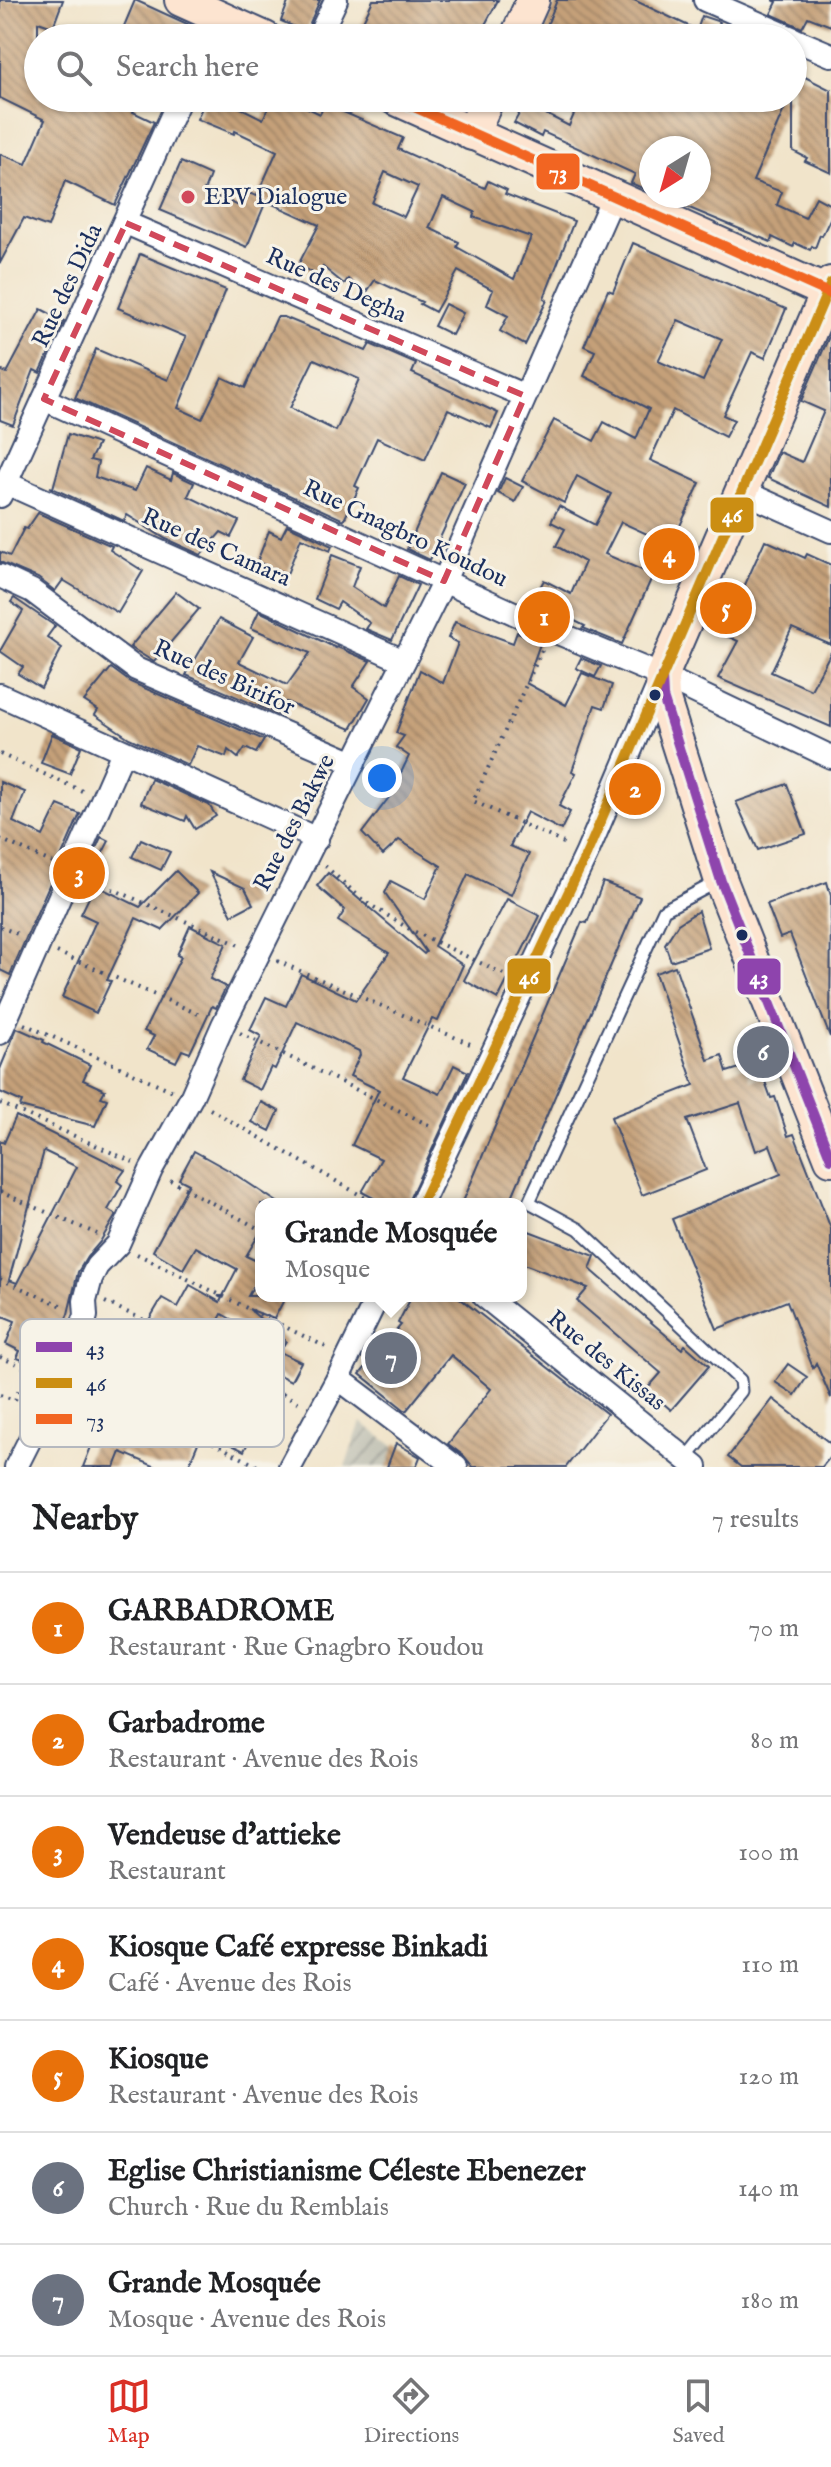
<!DOCTYPE html>
<html lang="en">
<head>
<meta charset="utf-8">
<style>
	:root { --surface:#fff; --page:#f6f6f6; --text:#202124; --muted:#757577; --line:#e0e0e0; --accent:#d93025 }
	body { margin:0; font-family:"IM FELL English",serif; background:var(--page); color:var(--text) }
	.compass { position:absolute; left:639px; top:136px; width:72px; height:72px; border-radius:50%; background:var(--surface); box-shadow:0 2px 6px #0004; rotate:217deg }
	.you { position:absolute; left:382px; top:778px; width:28px; height:28px; margin:-20px; border:6px solid #fff; border-radius:50%; background:#1a73e8; box-shadow:0 0 0 12px #1a73e833 }
	.badge { display:grid; place-items:center; width:52px; height:52px; border-radius:50%; background:var(--accent); color:#fff; font-size:26px; font-weight:700 }
	.pin { position:absolute; translate:-50% -50%; border:4px solid #fff; box-shadow:0 2px 8px #0006 }
	.popup { position:absolute; left:255px; top:1198px; width:272px; height:104px; box-sizing:border-box; display:grid; place-content:center; border-radius:16px; background:var(--surface); filter:drop-shadow(0 2px 6px #0005); font-size:26px; white-space:nowrap; color:var(--muted) }
	.popup b { font-size:30px; color:var(--text) }
	.popup::after { content:''; position:absolute; left:50%; top:100%; margin-left:-16px; border:16px solid transparent; border-top-color:var(--surface) }
	.list { margin:0; padding:0; list-style:none }
	h2 { display:flex; justify-content:space-between; align-items:center; height:104px; margin:0; padding:0 32px; font-size:34px }
	h2 small { font-size:26px; font-weight:400; color:var(--muted) }
	.list li { display:grid; grid-template-columns:52px 1fr auto; gap:24px; align-items:center; box-sizing:border-box; height:112px; padding:0 32px; border-top:2px solid var(--line) }
	.list b { display:block; font-size:30px; white-space:nowrap }
	.list p { margin:0; font-size:26px; white-space:nowrap; color:var(--muted) }
	.list em { font-size:26px; font-style:normal; color:var(--muted) }
	.icon { flex:none; width:44px; height:44px; fill:none; stroke:currentColor; stroke-width:2; stroke-linecap:round; stroke-linejoin:round }
	.map { position:relative; flex:none; width:831px; height:1467px; overflow:hidden }
	.search { position:absolute; background:var(--surface); box-shadow:0 2px 6px #0004; left:24px; right:24px; top:24px; height:88px; display:flex; align-items:center; gap:20px; box-sizing:border-box; padding:0 28px; border-radius:44px; color:var(--muted); font-size:30px }
	.sheet { height:888px; background:var(--surface) }
	nav { display:flex; justify-content:space-around; align-items:center; box-sizing:border-box; height:112px; border-top:2px solid var(--line); background:var(--surface); font-size:22px; color:var(--muted) }
	nav a { display:grid; justify-items:center; gap:4px }
	nav .on { color:var(--accent) }
	.map>svg:first-child { display:block }
</style>
</head>
<body>
<div class="map">
<svg width="831" height="1467" viewBox="0 0 831 1467">
	<defs>
		<pattern id="industrial-furrows" width="10" height="10" patternUnits="userSpaceOnUse" patternTransform="scale(2)"><rect width="10" height="10" fill="#c5c5b8"/><path d="M-1 1l2-2M0 10L10 0M9 11l2-2" fill="none" stroke="#9fa099"/></pattern>
		<pattern id="building-back-hatch" width="6" height="6" patternUnits="userSpaceOnUse" patternTransform="scale(2)"><rect width="6" height="6" fill="#c5a079"/><path d="M-1 5l2 2M0 0l6 6M5-1l2 2" fill="none" stroke="#9f8366"/></pattern>
	</defs>
	<rect width="100%" height="100%" fill="#f7f3e8"/>
	<filter id="ink" filterUnits="userSpaceOnUse"><feTurbulence type="fractalNoise" baseFrequency=".0125" numOctaves="2"/><feDisplacementMap in="SourceGraphic" scale="16" xChannelSelector="R" yChannelSelector="G"/><feConvolveMatrix kernelMatrix="1 2 1 2 8 2 1 2 1" color-interpolation-filters="sRGB"/></filter>
	<filter id="wash" filterUnits="userSpaceOnUse"><feTurbulence type="fractalNoise" baseFrequency=".006" numOctaves="4" result="noise"/><feDisplacementMap in="SourceGraphic" scale="32" xChannelSelector="R" yChannelSelector="G"/><feGaussianBlur stdDeviation="1.8" result="paint"/><feColorMatrix in="noise" values="0 0 0 0 0 0 0 0 0 0 0 0 0 0 0 0 0 1.4 0 .05"/><feComposite in="paint" operator="in"/></filter>
	<g filter="url(#wash)">
		<rect width="100%" height="100%" fill="#f1e4ca"/>
		<path fill="url(#industrial-furrows)" d="M 361,1422 L 422,1467 L 345,1467 Z"/>
		<g id="blocks">
			<g fill="url(#building-back-hatch)" fill-rule="evenodd">
				<path d="M 0,0 L 63,0 L 53,27 L 38,22 L 38,98 L 139,98 L 133,112 L 154,122 L 115,205 L 65,181 L 48,227 L 24,218 L 0,263 L 0,154 L 26,164 L 45,120 L 0,98 Z"/>
				<path d="M 135,0 L 196,28 L 193,38 L 119,38 Z"/>
				<path d="M 289,0 L 320,0 L 306,32 L 281,21 Z"/>
				<path d="M 373,0 L 498,0 L 478,38 L 355,38 Z"/>
				<path d="M 557,0 L 634,0 L 697,30 L 702,16 L 720,22 L 714,38 L 542,38 Z"/>
				<path d="M 773,0 L 831,0 L 831,26 L 808,17 L 802,28 L 771,14 L 777,2 Z"/>
				<path d="M 793,71 L 831,90 L 831,173 L 805,161 L 807,158 L 793,151 Z"/>
				<path d="M 206,98 L 236,98 L 233,104 L 263,119 L 273,98 L 287,98 L 320,114 L 325,104 L 403,138 L 398,149 L 485,188 L 488,181 L 507,190 L 505,194 L 574,221 L 544,298 L 547,300 L 525,345 L 500,331 L 508,316 L 487,305 L 493,290 L 458,271 L 435,312 L 420,304 L 422,302 L 375,280 L 366,293 L 348,279 L 344,284 L 323,267 L 318,276 L 298,265 L 319,225 L 266,201 L 247,247 L 160,210 L 181,162 L 210,175 L 204,191 L 239,206 L 245,192 L 257,196 L 277,151 L 235,131 L 234,134 L 197,119 ZM 385,172 L 418,187 L 404,217 L 372,203 ZM 443,197 L 475,212 L 473,217 L 531,237 L 514,279 L 457,247 L 459,242 L 429,228 Z"/>
				<path d="M 588,98 L 789,98 L 753,181 L 782,192 L 777,205 L 805,218 L 816,197 L 831,205 L 831,217 L 822,236 L 820,235 L 815,248 L 812,246 L 810,250 L 795,243 L 793,247 L 772,237 L 771,242 L 663,197 L 699,196 L 699,148 L 651,148 L 651,192 L 631,183 L 635,174 L 543,132 L 541,137 L 514,123 L 525,103 L 569,126 L 577,107 L 583,110 Z"/>
				<path d="M 633,243 L 786,309 L 765,358 L 752,352 L 723,415 L 734,420 L 725,437 L 673,410 L 650,460 L 700,483 L 671,545 L 621,522 L 605,554 L 653,575 L 622,644 L 583,628 L 585,626 L 533,600 L 544,580 L 571,594 L 585,562 L 556,546 L 565,529 L 551,522 L 559,506 L 595,525 L 611,494 L 577,476 L 564,503 L 522,481 L 554,420 L 594,441 L 604,422 L 636,439 L 649,409 L 584,376 L 595,351 L 584,346 L 608,290 L 613,292 ZM 678,320 L 722,339 L 703,381 L 658,361 Z"/>
				<path d="M 140,254 L 226,290 L 178,408 L 202,419 L 222,377 L 245,388 L 277,317 L 284,317 L 366,351 L 370,344 L 416,364 L 412,373 L 498,413 L 491,428 L 448,409 L 425,460 L 377,438 L 355,486 L 359,488 L 344,520 L 75,398 L 96,349 L 168,380 L 186,337 L 118,308 ZM 314,359 L 359,379 L 336,431 L 290,408 Z"/>
				<path d="M 445,304 L 463,313 L 452,335 L 434,326 Z"/>
				<path d="M 41,309 L 64,321 L 40,373 L 34,370 L 13,425 L 0,420 L 0,370 L 7,373 Z"/>
				<path d="M 831,332 L 831,507 L 768,478 L 779,452 L 802,462 L 824,411 L 801,401 Z"/>
				<path d="M 68,434 L 98,444 L 90,460 L 98,462 L 95,477 L 135,491 L 146,468 L 171,480 L 173,473 L 194,483 L 188,496 L 239,521 L 231,537 L 221,532 L 201,555 L 166,539 L 127,515 L 124,521 L 50,487 L 53,488 Z"/>
				<path d="M 441,472 L 465,483 L 430,560 L 407,549 Z"/>
				<path d="M 505,478 L 523,487 L 515,502 L 498,493 Z"/>
				<path d="M 38,513 L 112,546 L 110,550 L 143,571 L 118,613 L 63,580 L 55,591 L 38,578 L 0,562 L 0,552 L 10,556 L 24,528 L 27,529 Z"/>
				<path d="M 287,525 L 332,546 L 330,551 L 301,538 L 287,574 L 257,562 L 269,531 L 281,537 Z"/>
				<path d="M 765,540 L 805,558 L 807,554 L 831,565 L 831,645 L 792,628 L 771,672 L 811,690 L 831,652 L 831,727 L 718,678 L 738,641 L 720,633 L 730,613 L 732,614 Z"/>
				<path d="M 332,555 L 360,566 L 352,587 L 384,608 L 399,576 L 418,585 L 392,640 L 366,629 L 370,623 L 340,602 L 336,609 L 315,599 Z"/>
				<path d="M 176,592 L 199,609 L 154,662 L 130,647 Z"/>
				<path d="M 14,598 L 55,626 L 47,637 L 62,648 L 41,688 L 18,674 L 23,667 L 0,651 L 23,611 L 11,602 Z"/>
				<path d="M 259,611 L 336,648 L 337,647 L 370,661 L 353,687 L 369,698 L 351,729 L 286,702 L 279,715 L 186,675 L 219,619 L 253,637 L 239,662 L 287,685 L 310,653 L 251,628 Z"/>
				<path d="M 455,622 L 513,643 L 517,632 L 541,641 L 526,683 L 566,705 L 582,673 L 612,685 L 604,708 L 595,705 L 572,771 L 576,773 L 559,806 L 570,812 L 561,830 L 527,812 L 510,846 L 529,854 L 511,895 L 468,874 L 434,946 L 463,965 L 438,1021 L 432,1019 L 403,1077 L 440,1094 L 454,1065 L 468,1072 L 407,1204 L 385,1204 L 362,1192 L 381,1159 L 352,1145 L 379,1090 L 350,1076 L 360,1055 L 359,1051 L 297,1022 L 275,1069 L 271,1067 L 260,1090 L 240,1080 L 261,1036 L 250,1030 L 266,997 L 286,1006 L 301,974 L 356,1000 L 389,953 L 338,921 L 345,910 L 317,886 L 328,873 L 424,954 L 426,952 L 385,893 L 391,881 L 425,899 L 441,866 L 399,840 L 383,855 L 362,833 L 390,796 L 409,756 L 396,747 L 404,736 L 396,733 L 420,670 L 443,683 L 458,643 L 448,638 Z"/>
				<path d="M 581,658 L 601,666 L 595,677 L 576,668 Z"/>
				<path d="M 111,668 L 130,682 L 264,740 L 256,753 L 245,748 L 238,758 L 228,750 L 226,757 L 197,746 L 188,765 L 129,738 L 95,715 L 98,710 L 84,701 Z"/>
				<path d="M 52,734 L 81,747 L 70,774 L 41,763 Z"/>
				<path d="M 151,779 L 209,805 L 216,816 L 195,829 L 187,816 L 185,821 L 141,803 Z"/>
				<path d="M 0,782 L 25,792 L 13,822 L 43,836 L 58,805 L 80,814 L 10,975 L 0,970 Z"/>
				<path d="M 787,784 L 806,834 L 758,850 L 736,802 Z"/>
				<path d="M 101,837 L 109,841 L 96,866 L 90,862 Z"/>
				<path d="M 141,839 L 170,852 L 161,870 L 132,857 Z"/>
				<path d="M 176,871 L 198,893 L 162,930 L 136,918 L 107,980 L 111,981 L 96,1013 L 62,997 L 96,921 L 81,914 L 95,885 L 140,907 Z"/>
				<path d="M 210,872 L 245,888 L 253,904 L 232,915 Z"/>
				<path d="M 603,882 L 640,897 L 509,1204 L 462,1204 L 582,922 L 587,923 Z"/>
				<path d="M 827,882 L 831,896 L 830,1037 L 790,934 L 780,938 L 767,904 Z"/>
				<path d="M 507,899 L 540,916 L 498,999 L 464,980 Z"/>
				<path d="M 698,911 L 709,948 L 671,961 L 665,944 L 678,924 Z"/>
				<path d="M 190,926 L 226,944 L 210,979 L 226,987 L 216,1008 L 212,1006 L 190,1053 L 182,1050 L 176,1062 L 147,1049 L 154,1036 L 144,1031 L 181,957 L 177,955 Z"/>
				<path d="M 675,966 L 708,1060 L 722,1055 L 727,1072 L 746,1066 L 750,1080 L 763,1076 L 771,1098 L 775,1097 L 788,1136 L 794,1134 L 831,1229 L 831,1398 L 816,1363 L 813,1368 L 787,1301 L 717,1329 L 672,1219 L 781,1174 L 770,1145 L 756,1151 L 740,1103 L 687,1120 L 706,1170 L 642,1195 L 611,1117 L 694,1085 L 655,973 Z"/>
				<path d="M 17,1028 L 44,1040 L 43,1042 L 90,1065 L 83,1080 L 105,1090 L 101,1097 L 107,1099 L 95,1126 L 20,1107 L 22,1102 L 0,1092 L 0,1069 Z"/>
				<path d="M 261,1102 L 279,1111 L 270,1131 L 252,1122 Z"/>
				<path d="M 16,1116 L 125,1170 L 117,1181 L 122,1185 L 108,1210 L 116,1215 L 100,1242 L 87,1257 L 78,1272 L 68,1314 L 44,1368 L 17,1358 L 20,1351 L 6,1344 L 15,1321 L 0,1315 L 0,1141 L 4,1143 ZM 44,1151 L 77,1167 L 17,1283 L 9,1280 Z"/>
				<path d="M 194,1151 L 230,1171 L 280,1204 L 261,1204 L 261,1231 L 246,1256 L 261,1263 L 261,1272 L 248,1296 L 286,1296 L 274,1319 L 249,1309 L 286,1341 L 282,1348 L 222,1314 L 208,1340 L 179,1326 L 167,1348 L 146,1337 L 148,1333 L 143,1330 L 162,1298 L 178,1307 L 190,1285 L 220,1302 L 222,1298 L 218,1296 L 223,1296 L 237,1269 L 196,1247 L 183,1269 L 153,1251 L 189,1184 L 179,1179 Z"/>
				<path d="M 521,1228 L 595,1256 L 590,1269 L 682,1349 L 685,1345 L 709,1366 L 671,1410 L 647,1389 L 661,1373 L 577,1301 L 588,1288 L 521,1263 Z"/>
				<path d="M 412,1296 L 457,1296 L 607,1414 L 566,1467 L 473,1467 L 464,1456 L 448,1444 L 491,1389 L 451,1355 L 406,1411 L 360,1374 L 401,1325 L 398,1323 Z"/>
				<path d="M 263,1344 L 301,1362 L 291,1381 L 254,1363 Z"/>
				<path d="M 167,1350 L 215,1377 L 210,1384 L 262,1414 L 244,1451 L 203,1431 L 188,1467 L 156,1467 L 121,1452 L 115,1467 L 83,1467 L 99,1427 L 69,1421 L 73,1400 L 85,1402 L 104,1358 L 151,1377 Z"/>
				<path d="M 788,1364 L 807,1377 L 795,1395 L 775,1382 Z"/>
				<path d="M 773,1399 L 831,1444 L 831,1456 L 822,1467 L 741,1467 L 728,1457 Z"/>
				<path d="M 396,1443 L 420,1457 L 416,1467 L 387,1467 Z"/>
			</g>
		</g>
	</g>
	<g filter="url(#ink)">
		<use href="#blocks" fill-opacity="0" stroke="#3b4a6e" stroke-width="2"/>
		<g fill="none" stroke-linecap="round" stroke-linejoin="round">
			<g stroke="#3b4a6e" stroke-width="15">
				<path id="lane" d="M 686,1459 L 741,1391 L 740,1380 L 579,1229 L 529,1202 L 664,910 L 717,882"/>
			</g>
			<g stroke="#3b4a6e" stroke-width="26">
				<g id="street">
					<path d="M 705,0 L 792,38"/>
					<path d="M 207,38 L 216,16"/>
					<path d="M 318,38 L 336,0"/>
					<path d="M 793,39 L 831,55"/>
					<path d="M 126,223 L 525,396"/>
					<path d="M 44,399 L 551,630 L 662,676 L 831,757"/>
					<path d="M 6,483 L 404,661"/>
					<path d="M 742,491 L 831,531"/>
					<path d="M 0,496 L 180,98"/>
					<path d="M 0,576 L 32,591 L 136,669 L 354,763"/>
					<path d="M 0,695 L 317,839"/>
					<path d="M 0,1033 L 123,752"/>
					<path d="M 421,1204 L 587,853 L 660,681"/>
					<path d="M 484,1296 L 696,1467"/>
					<path d="M 338,1378 L 456,1467"/>
					<path d="M 16,1467 L 59,1382 L 86,1316 L 85,1301 L 91,1278 L 97,1266 L 118,1244 L 151,1170 L 191,1098 L 223,1025 L 444,581 L 614,195"/>
					<path d="M 290,1467 L 338,1378 L 378,1296"/>
				</g>
			</g>
			<g stroke="#3b4a6e" stroke-width="36">
				<g id="secondary">
					<path d="M 181,0 L 265,38"/>
					<path d="M 516,38 L 533,0"/>
					<path d="M 394,98 L 827,292"/>
					<path d="M 472,134 L 488,98"/>
					<path d="M 831,283 L 662,676 L 663,697 L 721,881 L 831,1159"/>
				</g>
			</g>
			<g stroke="#3b4a6e" stroke-width="4" stroke-dasharray="2 6" stroke-linecap="butt">
				<path d="M 542,650 L 473,801 L 568,845"/>
				<path d="M 0,754 L 82,791"/>
				<path d="M 0,839 L 53,863"/>
				<path d="M 325,866 L 364,901 L 411,930 L 508,976"/>
				<path d="M 90,879 L 239,945"/>
				<path d="M 0,927 L 20,935"/>
				<path d="M 57,952 L 203,1016"/>
				<path d="M 277,961 L 475,1046"/>
				<path d="M 24,1024 L 173,1091"/>
				<path d="M 240,1033 L 433,1127"/>
				<path d="M 0,1103 L 133,1162"/>
				<path d="M 210,1109 L 376,1204"/>
				<path d="M 170,1180 L 261,1230"/>
				<path d="M 0,1192 L 97,1234"/>
				<path d="M 137,1254 L 330,1349"/>
				<path d="M 0,1279 L 65,1307"/>
				<path d="M 105,1302 L 211,1351 L 299,1403"/>
				<path d="M 0,1357 L 38,1373"/>
				<path d="M 79,1391 L 123,1412 L 191,1431 L 259,1467"/>
				<path d="M 0,1395 L 15,1400 L 19,1389 L 32,1395"/>
				<path d="M 64,1422 L 108,1443 L 123,1412"/>
			</g>
			<use href="#lane" stroke="#fff" stroke-width="11"/>
			<use href="#street" stroke="#fff" stroke-width="22"/>
			<use href="#secondary" stroke="#fde4d0" stroke-width="32"/>
			<g stroke="#f7f3e8" stroke-width="16">
				<path id="bus-1" d="M 662,676 L 663,697 L 721,881 L 831,1159"/>
			</g>
			<g stroke="#f7f3e8" stroke-width="16">
				<path id="bus-2" d="M 421,1204 L 587,853 L 831,283"/>
			</g>
			<g stroke="#f7f3e8" stroke-width="16">
				<path id="bus-3" d="M 394,98 L 831,294"/>
			</g>
			<use href="#bus-1" stroke="#8e44ad" stroke-width="10"/>
			<use href="#bus-2" stroke="#cb8e13" stroke-width="10"/>
			<use href="#bus-3" stroke="#f26522" stroke-width="10"/>
		</g>
	</g>
	<path fill="none" stroke="#d1495b" stroke-width="6" stroke-dasharray="16 10" stroke-linejoin="round" d="M 126,223 L 525,396 L 444,581 L 44,399 Z"/>
	<circle fill="#d1495b" stroke="#f7f3e8" stroke-width="3" cx="188" cy="197" r="8"/>
	<g fill="#1b2f5e" stroke="#f7f3e8" stroke-width="3">
		<circle cx="655" cy="695" r="7"/>
		<circle cx="742" cy="935" r="7"/>
	</g>
	<g text-anchor="middle" dominant-baseline="central" stroke-width="6" stroke-linejoin="round" paint-order="stroke">
		<g font-size="24" fill="#1b2f5e" stroke="#f7f3e8" text-anchor="start">
			<text x="204" y="197">EPV Dialogue</text>
		</g>
		<g font-size="24" fill="#1b2f5e" stroke="#f7f3e8">
			<text transform="translate(68 286) rotate(-65)">Rue des Dida</text>
			<text transform="translate(336 286) rotate(24)">Rue des Degha</text>
			<text transform="translate(405 534) rotate(25)">Rue Gnagbro Koudou</text>
			<text transform="translate(216 548) rotate(24)">Rue des Camara</text>
			<text transform="translate(224 678) rotate(24)">Rue des Birifor</text>
			<text transform="translate(295 823) rotate(-63)">Rue des Bakwe</text>
			<text transform="translate(606 1361) rotate(39)">Rue des Kissas</text>
		</g>
	</g>
	<rect x="20" y="1319" width="264" height="128" rx="12" fill="#f7f3e8" stroke="#b5b8bf" stroke-width="2"/>
	<rect x="36" y="1342" width="36" height="10" fill="#8e44ad"/>
	<rect x="36" y="1378" width="36" height="10" fill="#cb8e13"/>
	<rect x="36" y="1414" width="36" height="10" fill="#f26522"/>
	<g font-size="22" fill="#1b2f5e">
		<text x="86" y="1355">43</text>
		<text x="86" y="1391">46</text>
		<text x="86" y="1427">73</text>
	</g>
	<g stroke="#f7f3e8" stroke-width="3">
		<rect x="535" y="152" width="46" height="39" rx="8" fill="#f26522"/>
		<rect x="709" y="496" width="46" height="38" rx="8" fill="#cb8e13"/>
		<rect x="506" y="957" width="46" height="38" rx="8" fill="#cb8e13"/>
		<rect x="736" y="957" width="46" height="39" rx="8" fill="#8e44ad"/>
	</g>
	<g font-size="22" text-anchor="middle" font-weight="bold" fill="#fff">
		<text x="558" y="179">73</text>
		<text x="732" y="522">46</text>
		<text x="529" y="984">46</text>
		<text x="759" y="984">43</text>
	</g>
</svg>
<svg class="compass" viewBox="-18 -18 36 36"><path d="M0-13l5 13h-10z" fill="#e53935"/><path d="M0 13l5-13h-10z" fill="#757577"/></svg>
<div class="you"></div>
<div class="pin badge" style="left:544px;top:617px;background:#e8710a">1</div>
<div class="pin badge" style="left:635px;top:789px;background:#e8710a">2</div>
<div class="pin badge" style="left:79px;top:873px;background:#e8710a">3</div>
<div class="pin badge" style="left:669px;top:554px;background:#e8710a">4</div>
<div class="pin badge" style="left:726px;top:608px;background:#e8710a">5</div>
<div class="pin badge" style="left:763px;top:1052px;background:#6b7280">6</div>
<div class="pin badge" style="left:391px;top:1358px;background:#6b7280">7</div>
<div class="popup"><b>Grande Mosquée</b>Mosque</div>
<div class="search"><svg class="icon" aria-label="search" viewBox="0 0 24 24"><circle cx="10" cy="10" r="6"/><path d="M15 15l6 6"/></svg>Search here</div>
</div>
<section class="sheet">
<h2>Nearby<small>7 results</small></h2>
<ul class="list">
<li><span class="badge" style="background:#e8710a">1</span><div><b>GARBADROME</b><p>Restaurant · Rue Gnagbro Koudou</p></div><em>70 m</em></li>
<li><span class="badge" style="background:#e8710a">2</span><div><b>Garbadrome</b><p>Restaurant · Avenue des Rois</p></div><em>80 m</em></li>
<li><span class="badge" style="background:#e8710a">3</span><div><b>Vendeuse d'attieke</b><p>Restaurant</p></div><em>100 m</em></li>
<li><span class="badge" style="background:#e8710a">4</span><div><b>Kiosque Café expresse Binkadi</b><p>Café · Avenue des Rois</p></div><em>110 m</em></li>
<li><span class="badge" style="background:#e8710a">5</span><div><b>Kiosque</b><p>Restaurant · Avenue des Rois</p></div><em>120 m</em></li>
<li><span class="badge" style="background:#6b7280">6</span><div><b>Eglise Christianisme Céleste Ebenezer</b><p>Church · Rue du Remblais</p></div><em>140 m</em></li>
<li><span class="badge" style="background:#6b7280">7</span><div><b>Grande Mosquée</b><p>Mosque · Avenue des Rois</p></div><em>180 m</em></li>
</ul>
</section>
<nav>
<a class="on"><svg class="icon" aria-label="map" viewBox="0 0 24 24"><path d="M3 6l6-2 6 2 6-2v14l-6 2-6-2-6 2zM9 4v14M15 6v14"/></svg>Map</a>
<a><svg class="icon" aria-label="directions" viewBox="0 0 24 24"><path d="M12 3l9 9-9 9-9-9zM9 14v-3h6M13 9l2 2-2 2"/></svg>Directions</a>
<a><svg class="icon" aria-label="saved" viewBox="0 0 24 24"><path d="M7 4h10v16l-5-4-5 4z"/></svg>Saved</a>
</nav>
</body>
</html>
